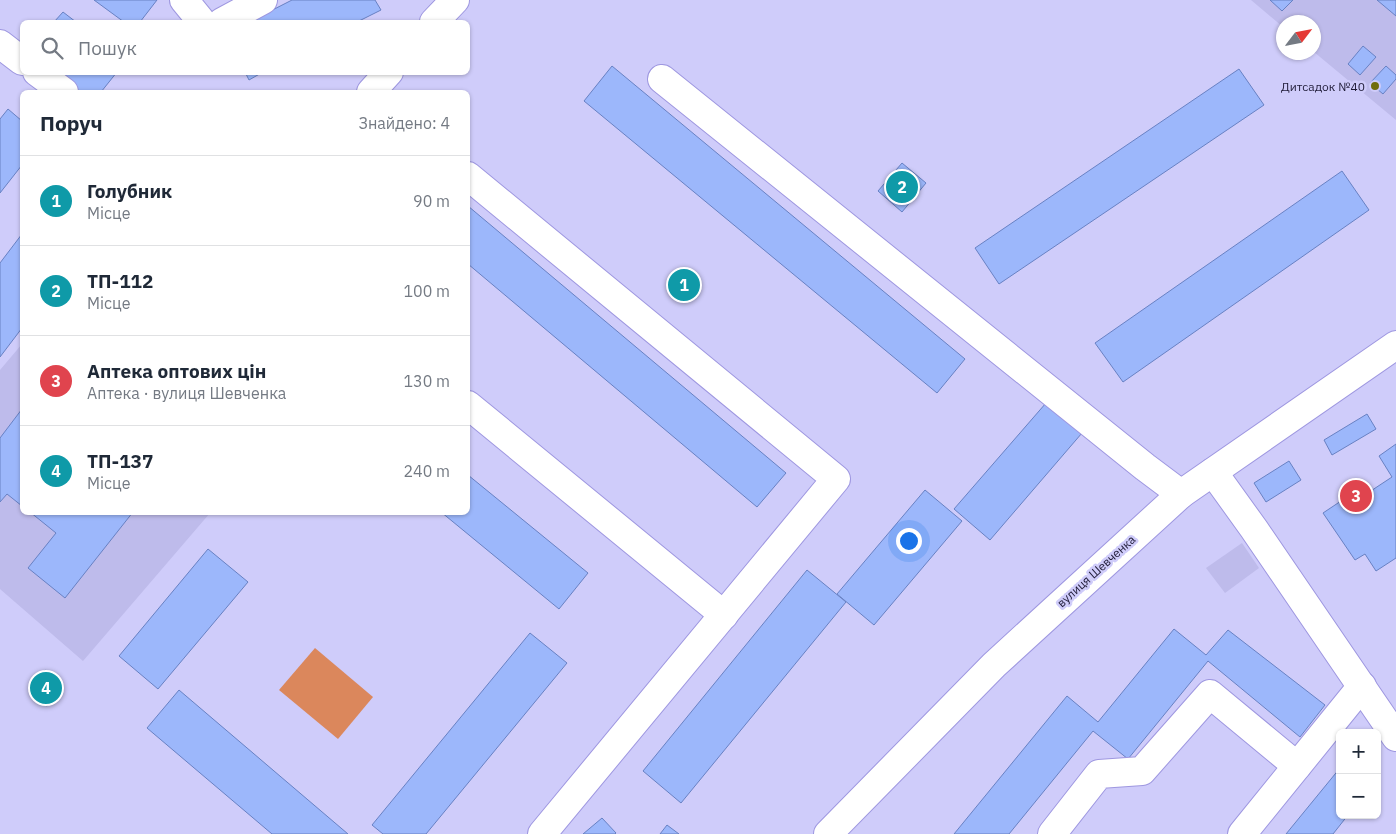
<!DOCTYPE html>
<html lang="uk">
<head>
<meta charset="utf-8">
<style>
	:root { --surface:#fff; --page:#f2f2f3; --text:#1f2937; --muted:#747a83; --line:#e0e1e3; --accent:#706d0b }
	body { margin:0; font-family:"IBM Plex Sans",sans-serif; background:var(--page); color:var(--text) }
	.controls { position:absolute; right:15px; bottom:15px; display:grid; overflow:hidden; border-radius:8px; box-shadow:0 1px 4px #0004 }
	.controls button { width:45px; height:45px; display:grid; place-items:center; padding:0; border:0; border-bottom:1px solid var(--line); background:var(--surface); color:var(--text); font:25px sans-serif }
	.compass { position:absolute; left:1276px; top:15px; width:45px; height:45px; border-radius:50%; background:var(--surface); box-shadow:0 1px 4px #0004; rotate:58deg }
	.you { position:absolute; left:908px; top:540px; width:18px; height:18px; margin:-12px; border:4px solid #fff; border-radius:50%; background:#1a73e8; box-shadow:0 0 0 8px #1a73e833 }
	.badge { display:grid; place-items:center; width:32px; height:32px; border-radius:50%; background:var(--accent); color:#fff; font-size:16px; font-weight:700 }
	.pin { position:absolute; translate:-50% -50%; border:2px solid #fff; box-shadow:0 1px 5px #0006 }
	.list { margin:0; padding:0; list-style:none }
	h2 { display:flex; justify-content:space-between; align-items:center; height:65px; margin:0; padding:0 20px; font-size:21px }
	h2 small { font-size:16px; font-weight:400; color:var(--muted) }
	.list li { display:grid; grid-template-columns:32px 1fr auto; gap:15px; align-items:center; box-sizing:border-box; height:90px; padding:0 20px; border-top:1px solid var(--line) }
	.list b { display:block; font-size:19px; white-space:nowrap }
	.list p { margin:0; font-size:16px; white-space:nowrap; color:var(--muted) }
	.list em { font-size:16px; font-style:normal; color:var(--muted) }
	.icon { flex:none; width:28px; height:28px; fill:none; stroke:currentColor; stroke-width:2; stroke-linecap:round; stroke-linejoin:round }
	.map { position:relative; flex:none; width:1396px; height:834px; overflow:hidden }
	.search { position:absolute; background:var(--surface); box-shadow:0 1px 4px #0004; left:20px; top:20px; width:450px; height:55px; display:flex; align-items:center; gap:12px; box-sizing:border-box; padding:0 18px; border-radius:8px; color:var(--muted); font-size:19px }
	.panel { position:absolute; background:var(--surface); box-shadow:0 1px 4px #0004; left:20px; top:90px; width:450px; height:425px; border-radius:8px }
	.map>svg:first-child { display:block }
</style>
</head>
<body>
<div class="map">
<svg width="1396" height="834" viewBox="0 0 1396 834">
	<rect width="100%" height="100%" fill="#cfccfa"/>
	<g fill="#bebbeb">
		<path d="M 1251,0 L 1396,0 L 1396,120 L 1314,52 L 1314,22 L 1284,22 L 1283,27 Z"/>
		<path d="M 22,344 L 22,512 L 210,513 L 83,661 L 0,589 L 0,370 Z"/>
		<path d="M 1242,543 L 1259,568 L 1225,593 L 1206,568 Z"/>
	</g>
	<path fill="#db875c" d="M 315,648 L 373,697 L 338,739 L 279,690 Z"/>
	<g fill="#9cb7fb" stroke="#6881c3">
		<path d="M 94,0 L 157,0 L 140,22 L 124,22 Z"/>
		<path d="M 292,0 L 375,0 L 381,10 L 357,22 L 249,22 Z"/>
		<path d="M 1270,0 L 1293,0 L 1282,11 Z"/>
		<path d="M 1377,0 L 1396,0 L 1396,16 Z"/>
		<path d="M 63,12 L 76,22 L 54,22 Z"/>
		<path d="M 1363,46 L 1376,57 L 1360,75 L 1348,64 Z"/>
		<path d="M 612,66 L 965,359 L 937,393 L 584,101 Z"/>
		<path d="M 1386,66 L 1396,75 L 1396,79 L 1383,94 L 1370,83 Z"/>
		<path d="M 1239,69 L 1264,105 L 999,284 L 975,248 Z"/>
		<path d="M 52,72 L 117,72 L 101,92 L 77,92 Z"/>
		<path d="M 245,72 L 263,72 L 249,80 Z"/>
		<path d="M 8,109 L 22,121 L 22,165 L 0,193 L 0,119 Z"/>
		<path d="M 902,163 L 926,183 L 902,212 L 878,191 Z"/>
		<path d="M 1342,171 L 1369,210 L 1123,382 L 1095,343 Z"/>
		<path d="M 468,206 L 786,473 L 757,507 L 468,264 Z"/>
		<path d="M 22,234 L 22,328 L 0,357 L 0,263 Z"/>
		<path d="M 682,275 L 694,284 L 685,295 L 674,286 Z"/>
		<path d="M 1046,403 L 1082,433 L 990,540 L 954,509 Z"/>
		<path d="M 22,409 L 22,506 L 7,494 L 0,502 L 0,438 Z"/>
		<path d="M 1367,414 L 1376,429 L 1332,455 L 1324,440 Z"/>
		<path d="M 1396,444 L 1396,558 L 1376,571 L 1365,554 L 1355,560 L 1323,513 L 1344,499 L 1348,506 L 1392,477 L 1379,456 Z"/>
		<path d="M 1289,461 L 1301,480 L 1266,502 L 1254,483 Z"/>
		<path d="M 468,475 L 588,573 L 559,609 L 441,512 L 468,512 Z"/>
		<path d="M 925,490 L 962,521 L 874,625 L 837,594 Z"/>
		<path d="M 30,512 L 133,512 L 65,598 L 28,568 L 56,533 Z"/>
		<path d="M 208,549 L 248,582 L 158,689 L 119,656 Z"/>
		<path d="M 807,570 L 846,602 L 681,803 L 643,771 Z"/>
		<path d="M 1174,629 L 1206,655 L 1228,630 L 1325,705 L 1300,737 L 1208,661 L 1128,759 L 1093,731 L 1009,834 L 954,834 L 1067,696 L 1098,722 Z"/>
		<path d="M 530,633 L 567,663 L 426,834 L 383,834 L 372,825 Z"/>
		<path d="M 45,670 L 63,684 L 47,706 L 29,693 Z"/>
		<path d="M 179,690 L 348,834 L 272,834 L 147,728 Z"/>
		<path d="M 1340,768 L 1340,815 L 1348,815 L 1333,834 L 1286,834 Z"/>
		<path d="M 602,818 L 616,833 L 615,834 L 583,834 Z"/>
		<path d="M 667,825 L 679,834 L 660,834 Z"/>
	</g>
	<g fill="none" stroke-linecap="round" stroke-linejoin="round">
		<g stroke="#9e97e0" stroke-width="30">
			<g id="minor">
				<path d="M 184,0 L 202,22"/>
				<path d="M 222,22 L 263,0"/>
				<path d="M 434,22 L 455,0"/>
				<path d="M 0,44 L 22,61"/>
				<path d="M 37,72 L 64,92"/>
				<path d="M 662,79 L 1145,467 L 1181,494"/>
				<path d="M 371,92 L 389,72"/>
				<path d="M 468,176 L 836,479 L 542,834"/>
				<path d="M 468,405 L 724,615"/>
				<path d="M 1213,472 L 1254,529 L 1396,737"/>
				<path d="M 828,834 L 994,665 L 1181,494 L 1396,345"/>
				<path d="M 1052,834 L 1099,774 L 1142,771 L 1210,694 L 1297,766"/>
				<path d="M 1242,834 L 1362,686"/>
			</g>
		</g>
		<use href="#minor" stroke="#fff" stroke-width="28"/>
	</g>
	<circle fill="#706d0b" stroke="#cfccfa" stroke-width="2" cx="1375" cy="86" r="5"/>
	<g text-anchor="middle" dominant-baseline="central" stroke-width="5" stroke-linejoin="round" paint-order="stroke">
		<g font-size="12" fill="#1e1a36" stroke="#cfccfa" text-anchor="end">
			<text x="1365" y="86">Дитсадок №40</text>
		</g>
		<g font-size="12" fill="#1e1a36" stroke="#cfccfa">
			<text transform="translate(1096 571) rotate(-42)">вулиця Шевченка</text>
		</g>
	</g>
</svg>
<div class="controls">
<button>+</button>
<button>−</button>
</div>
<svg class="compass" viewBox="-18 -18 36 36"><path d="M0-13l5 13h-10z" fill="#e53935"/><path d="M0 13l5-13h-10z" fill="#747a83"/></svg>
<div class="you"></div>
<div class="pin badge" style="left:684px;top:285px;background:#0f9aa8">1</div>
<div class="pin badge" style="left:902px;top:187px;background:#0f9aa8">2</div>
<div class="pin badge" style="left:1356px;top:496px;background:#e0444e">3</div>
<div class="pin badge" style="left:46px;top:688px;background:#0f9aa8">4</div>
<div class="search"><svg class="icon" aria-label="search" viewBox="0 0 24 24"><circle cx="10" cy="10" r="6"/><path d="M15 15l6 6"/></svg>Пошук</div>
<section class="panel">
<h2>Поруч<small>Знайдено: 4</small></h2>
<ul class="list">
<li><span class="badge" style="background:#0f9aa8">1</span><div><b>Голубник</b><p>Місце</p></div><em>90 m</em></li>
<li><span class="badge" style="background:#0f9aa8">2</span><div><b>ТП-112</b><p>Місце</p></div><em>100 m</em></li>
<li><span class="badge" style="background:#e0444e">3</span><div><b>Аптека оптових цін</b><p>Аптека · вулиця Шевченка</p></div><em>130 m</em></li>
<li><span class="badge" style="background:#0f9aa8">4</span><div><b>ТП-137</b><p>Місце</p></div><em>240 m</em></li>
</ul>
</section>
</div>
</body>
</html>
